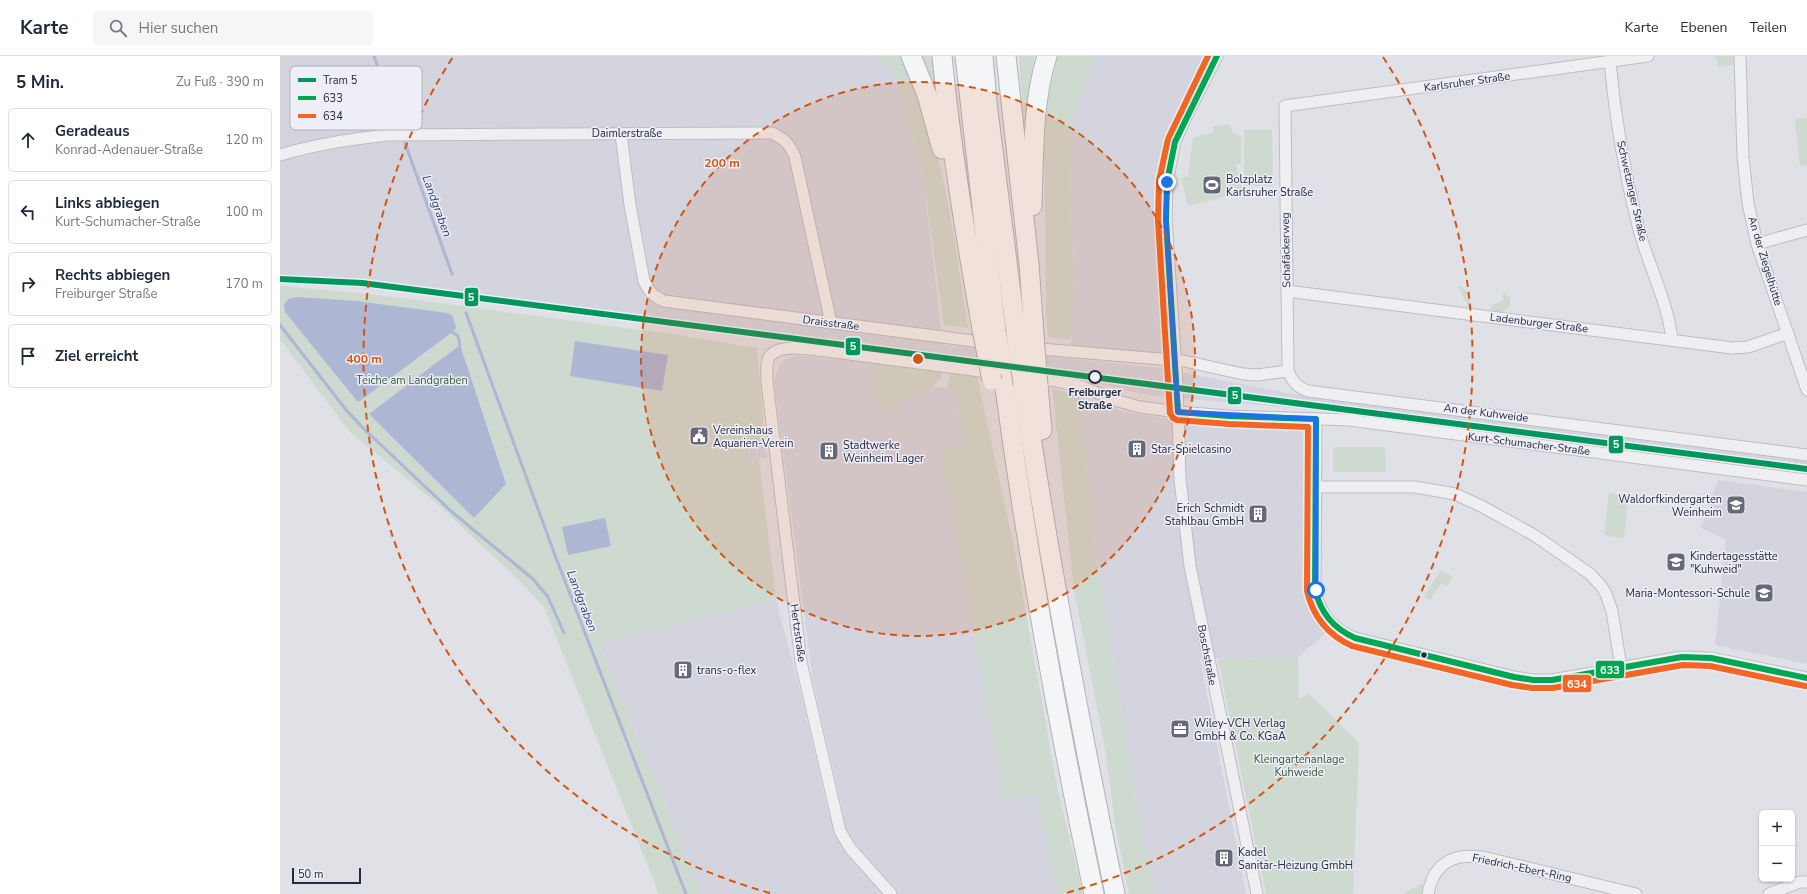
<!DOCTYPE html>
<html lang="de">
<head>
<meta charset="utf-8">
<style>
	:root { --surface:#fff; --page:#f6f6f7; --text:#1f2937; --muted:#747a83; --line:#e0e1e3 }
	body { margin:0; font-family:"Nunito Sans",sans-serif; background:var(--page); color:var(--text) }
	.controls { position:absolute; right:12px; bottom:12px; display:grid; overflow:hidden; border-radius:6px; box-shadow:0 1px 3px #0004 }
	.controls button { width:36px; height:36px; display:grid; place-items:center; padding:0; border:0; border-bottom:1px solid var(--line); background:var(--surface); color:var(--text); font:20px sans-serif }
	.scale { position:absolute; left:12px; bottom:10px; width:69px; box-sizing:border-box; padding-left:4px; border:2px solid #26293f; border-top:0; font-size:11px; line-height:14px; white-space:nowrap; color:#26293f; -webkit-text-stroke:3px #edeef6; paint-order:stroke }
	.stop { position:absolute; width:12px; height:12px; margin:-9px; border:3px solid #1a73e8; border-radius:50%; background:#fff }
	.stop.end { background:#1a73e8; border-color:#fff; box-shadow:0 1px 4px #0008 }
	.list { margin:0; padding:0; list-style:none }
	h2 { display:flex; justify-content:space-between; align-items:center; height:52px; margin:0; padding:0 16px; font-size:17px }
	h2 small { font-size:13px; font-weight:400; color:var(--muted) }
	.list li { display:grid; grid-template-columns:26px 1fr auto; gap:12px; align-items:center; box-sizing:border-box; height:64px; margin:0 8px 8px; padding:0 8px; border:1px solid var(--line); border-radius:6px }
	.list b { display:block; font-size:15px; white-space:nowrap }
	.list p { margin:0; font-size:13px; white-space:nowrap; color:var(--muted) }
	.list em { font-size:13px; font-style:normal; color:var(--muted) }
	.icon { flex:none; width:22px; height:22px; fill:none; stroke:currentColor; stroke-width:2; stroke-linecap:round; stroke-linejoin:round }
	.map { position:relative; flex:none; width:1527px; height:838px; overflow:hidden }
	header { display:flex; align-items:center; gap:24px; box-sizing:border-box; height:56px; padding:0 20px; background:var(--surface); border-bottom:1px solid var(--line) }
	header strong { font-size:19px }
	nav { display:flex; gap:22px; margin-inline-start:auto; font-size:14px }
	.search { width:280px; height:36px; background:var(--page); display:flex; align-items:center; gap:10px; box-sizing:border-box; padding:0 14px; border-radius:6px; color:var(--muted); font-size:15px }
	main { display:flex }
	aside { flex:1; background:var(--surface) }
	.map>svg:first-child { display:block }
</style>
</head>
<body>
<header>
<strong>Karte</strong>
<div class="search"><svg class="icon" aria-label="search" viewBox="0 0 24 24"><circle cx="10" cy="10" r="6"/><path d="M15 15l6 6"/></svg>Hier suchen</div>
<nav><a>Karte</a><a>Ebenen</a><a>Teilen</a></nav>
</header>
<main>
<aside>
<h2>5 Min.<small>Zu Fuß · 390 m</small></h2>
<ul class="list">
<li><svg class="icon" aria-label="ahead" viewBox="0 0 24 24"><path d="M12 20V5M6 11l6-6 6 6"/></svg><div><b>Geradeaus</b><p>Konrad-Adenauer-Straße</p></div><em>120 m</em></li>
<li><svg class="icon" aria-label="left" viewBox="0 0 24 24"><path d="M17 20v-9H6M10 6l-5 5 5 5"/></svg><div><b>Links abbiegen</b><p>Kurt-Schumacher-Straße</p></div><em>100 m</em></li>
<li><svg class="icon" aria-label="right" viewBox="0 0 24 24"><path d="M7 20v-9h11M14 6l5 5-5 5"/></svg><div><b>Rechts abbiegen</b><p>Freiburger Straße</p></div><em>170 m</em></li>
<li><svg class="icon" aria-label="arrive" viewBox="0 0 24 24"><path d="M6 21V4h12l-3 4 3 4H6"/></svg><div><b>Ziel erreicht</b></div></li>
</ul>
</aside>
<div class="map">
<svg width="1527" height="838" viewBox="0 0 1527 838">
	<rect width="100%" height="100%" fill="#e0e1e6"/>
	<g fill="#d3d4de">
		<path d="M 0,0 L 596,0 L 614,18 L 643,121 L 663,289 L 879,312 L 1007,337 L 1527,404 L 1527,417 L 1035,354 L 875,340 L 849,335 L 792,321 L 119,236 L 58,230 L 0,228 Z"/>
		<path d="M 814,0 L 933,0 L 882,125 L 880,164 L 888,298 L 791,291 L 789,255 L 794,246 L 789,74 Z"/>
		<path d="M 518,299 L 651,314 L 650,330 L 675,333 L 685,390 L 662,395 L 724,743 L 757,739 L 778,838 L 422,838 L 318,587 L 496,543 L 522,642 L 549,760 L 564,761 L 533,625 L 494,326 L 497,315 L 502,306 L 510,301 Z"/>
		<path d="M 799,341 L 841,355 L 891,363 L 1030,368 L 1034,543 L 1036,556 L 1047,576 L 1018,601 L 920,603 L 966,838 L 875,838 L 859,764 L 818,511 Z"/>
		<path d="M 485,385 L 487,402 L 468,404 L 466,387 Z"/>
		<path d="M 1438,424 L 1527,436 L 1527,608 L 1435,589 L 1446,484 L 1421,472 Z"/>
	</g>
	<g fill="#ced9d0">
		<path d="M 596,0 L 622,0 C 664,84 673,180 688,272 L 664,269 L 643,121 L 614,18 Z"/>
		<path d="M 638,0 L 656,0 L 663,76 Z"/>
		<path d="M 739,0 L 754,0 L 750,27 L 748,128 Z"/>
		<path d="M 778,0 L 814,0 L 789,74 L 794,246 L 789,255 L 790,284 L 768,281 L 766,255 L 764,91 L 768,44 Z"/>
		<path d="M 1435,0 L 1454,0 L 1455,8 L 1439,11 Z"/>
		<path d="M 1527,62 L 1527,109 L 1520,110 L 1515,63 Z"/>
		<path d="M 950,68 L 953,77 L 961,81 L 961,107 L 956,109 L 963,136 L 908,150 L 901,122 L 908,120 L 913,81 L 933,77 L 933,70 Z"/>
		<path d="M 964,74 L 992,74 L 993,130 L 964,130 Z"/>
		<path d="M 0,230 L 99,239 L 392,278 L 477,292 L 485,385 L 466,387 L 468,404 L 479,403 L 496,543 L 318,588 L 422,838 L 379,838 L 264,551 L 238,523 L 155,446 L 69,375 L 0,283 Z"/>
		<path d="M 1178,230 L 1181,230 L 1190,239 L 1190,251 L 1188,250 Z"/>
		<path d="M 1223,237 L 1226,237 L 1230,243 L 1230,250 L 1222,256 L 1216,257 L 1212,255 L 1211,250 L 1222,245 Z"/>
		<path d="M 590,308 L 660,315 L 662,320 L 656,328 L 609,353 L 599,355 Z"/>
		<path d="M 671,316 L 697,320 L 734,491 L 778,735 L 803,838 L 778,838 L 756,739 L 724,743 L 661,395 L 685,390 L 675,333 L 667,332 Z"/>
		<path d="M 772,332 L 799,341 L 818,511 L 859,764 L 875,838 L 849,838 L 835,768 L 826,698 L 794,533 Z"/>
		<path d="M 1053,391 L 1105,391 L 1106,416 L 1053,416 Z"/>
		<path d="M 1329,437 L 1349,439 L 1344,482 L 1324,479 Z"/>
		<path d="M 1161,514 L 1173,521 L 1167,530 L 1161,527 L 1150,544 L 1144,540 Z"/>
		<path d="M 1018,601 L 1019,643 L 1029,638 L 1079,687 L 1073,838 L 986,838 L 938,603 Z"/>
		<path d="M 1143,827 L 1143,838 L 1123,838 Z"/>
	</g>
	<g fill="#adb6d2">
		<path d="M 17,241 L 76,245 L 167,257 L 172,259 L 176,271 L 175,274 L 80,345 L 77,345 L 5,256 L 4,249 L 8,243 Z"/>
		<path d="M 295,285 L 388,299 L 382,335 L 290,320 Z"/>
		<path d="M 180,289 L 226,428 L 194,462 L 89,358 Z"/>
		<path d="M 325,462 L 331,490 L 288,499 L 282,471 Z"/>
	</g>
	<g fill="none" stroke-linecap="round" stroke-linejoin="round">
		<g stroke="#adb6d2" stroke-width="3">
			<path d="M 94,0 L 119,69"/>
			<path d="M 125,87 L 172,218"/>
			<path d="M 186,257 L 276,502 L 406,838"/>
			<path d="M 0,269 L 67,355 L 83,372 L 172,456 L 253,523 L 268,541 L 284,577"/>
			<path d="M 172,276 L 178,280 L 180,289"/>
		</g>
		<g stroke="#bdbec3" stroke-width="13">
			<g id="minor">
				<path d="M 937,0 L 906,61 L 895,86 L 887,126 L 886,164 L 897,327 L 900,423 L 910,510 L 977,838"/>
				<path d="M 1368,0 L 1005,50 L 1008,315 C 1013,326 1017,331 1028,335 L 1527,399"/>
				<path d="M 1460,0 L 1463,101 L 1468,147 L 1477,188 L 1527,334"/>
				<path d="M 1330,6 C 1335,62 1345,119 1359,174 C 1369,211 1388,246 1392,284"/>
				<path d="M 341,78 L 350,149 L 364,225 C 369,236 373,240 384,245 L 709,287"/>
				<path d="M 0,99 C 36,88 71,83 107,79 L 492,77 C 505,83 510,89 515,101 L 551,267"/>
				<path d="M 1477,188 L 1527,174"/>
				<path d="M 1007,235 L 1452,292 L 1468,291 L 1508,277"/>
				<path d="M 749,292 L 904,305 L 963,318 L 977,319 L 1008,315"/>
				<path d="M 1036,363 L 1035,534 C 1040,558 1052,573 1075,582 L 1234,621 L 1253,624 L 1272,624 L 1402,601 L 1431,602 L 1527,622"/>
				<path d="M 1035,431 L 1135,431 L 1175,438 L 1201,450 L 1254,479 L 1310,518 L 1322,531 L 1326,538 L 1332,555 L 1341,611"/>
				<path d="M 611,838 L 570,792 L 560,775 L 521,606 L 487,326 C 487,319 486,310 488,304 C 494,284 539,295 554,296 L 776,325 L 800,330 L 838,345 L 860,351 L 898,356 L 949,360 L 1069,364 L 1527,424"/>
				<path d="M 1148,838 C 1154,805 1176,796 1207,802 L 1356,838"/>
				<path d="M 1489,838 L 1520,826 L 1527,826"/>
			</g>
		</g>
		<g stroke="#b2b3bb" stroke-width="21">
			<g id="motorway">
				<path d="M 631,0 L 647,39 L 662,93"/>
				<path d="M 662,0 C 671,92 686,182 702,273"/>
				<path d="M 685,0 L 716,275"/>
				<path d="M 703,0 L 707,47 L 736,277"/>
				<path d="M 726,0 L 749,208 L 754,279"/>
				<path d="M 752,150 C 754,100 752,48 767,0"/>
				<path d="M 724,325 C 747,497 778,668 814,838"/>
				<path d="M 743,328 C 768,499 800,669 835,838"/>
				<path d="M 758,329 L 762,374"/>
			</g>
		</g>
		<use href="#minor" stroke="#efeff2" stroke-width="11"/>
		<use href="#motorway" stroke="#f4f5f6" stroke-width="19"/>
		<path stroke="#c9c9cd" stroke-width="3" stroke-dasharray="2 4" stroke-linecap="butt" d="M 1472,406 L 1527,408"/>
		<g stroke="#b2b3bb" stroke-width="21" stroke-linecap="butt">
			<g id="motorway-bridge">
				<path d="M 702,273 L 712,324"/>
				<path d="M 716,275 L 722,309"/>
				<path d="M 736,277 L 743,328"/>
				<path d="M 754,279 L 758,329"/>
			</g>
		</g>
		<use href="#motorway-bridge" stroke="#f4f5f6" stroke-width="19"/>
		<g stroke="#edeef6" stroke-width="9">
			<path id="bus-1" d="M 937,0 L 895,86 L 887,126 L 886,164 L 898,356 L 949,360 L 1036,363 L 1035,534 C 1041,557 1053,572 1075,582 L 1234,621 L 1253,624 L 1272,624 L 1402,601 L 1431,602 L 1527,622"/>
		</g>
		<g stroke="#edeef6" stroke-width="9">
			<path id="bus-2" d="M 928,0 L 888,83 L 879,125 L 878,164 L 890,357 L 893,362 L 897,364 L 949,368 L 1028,371 L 1027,535 C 1033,561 1048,579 1072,590 L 1232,629 L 1252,632 L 1273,632 L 1403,609 L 1430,610 L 1525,630"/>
		</g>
		<use href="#bus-1" stroke="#00a651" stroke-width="6"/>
		<use href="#bus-2" stroke="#f26522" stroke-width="6"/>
		<g stroke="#edeef6" stroke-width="9">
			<path id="tram-1" d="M 0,223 L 82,227 L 1527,413"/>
		</g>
		<use href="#tram-1" stroke="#00975f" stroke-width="6"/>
	</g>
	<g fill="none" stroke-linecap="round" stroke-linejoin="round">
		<path stroke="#1a73e8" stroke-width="5" d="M 887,126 L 886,164 L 898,356 L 1036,363 L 1036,534"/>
	</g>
	<circle cx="638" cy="303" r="277" fill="#d55411" fill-opacity=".12"/>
	<g fill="none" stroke="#d55411" stroke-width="2" stroke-dasharray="7 5">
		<circle cx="638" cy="303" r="277"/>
		<path d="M490 837A554 554 0 0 1 173 1M1103 1A554 554 0 0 1 786 837"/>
	</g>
	<defs>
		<g id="stadium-square" transform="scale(1)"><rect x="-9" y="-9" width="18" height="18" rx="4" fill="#676979" stroke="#edeef6"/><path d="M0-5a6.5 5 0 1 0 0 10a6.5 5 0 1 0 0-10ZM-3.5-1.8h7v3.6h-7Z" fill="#fff"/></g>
		<g id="civic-square" transform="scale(1)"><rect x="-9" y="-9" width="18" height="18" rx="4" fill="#676979" stroke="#edeef6"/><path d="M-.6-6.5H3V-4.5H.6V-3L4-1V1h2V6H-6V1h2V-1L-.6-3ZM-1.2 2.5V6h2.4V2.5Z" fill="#fff"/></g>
		<g id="building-square" transform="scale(1)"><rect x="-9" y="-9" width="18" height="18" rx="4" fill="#676979" stroke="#edeef6"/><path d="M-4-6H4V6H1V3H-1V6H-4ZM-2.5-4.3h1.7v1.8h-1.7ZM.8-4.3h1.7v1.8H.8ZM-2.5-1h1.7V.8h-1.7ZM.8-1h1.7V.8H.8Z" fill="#fff"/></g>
		<g id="school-square" transform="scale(1)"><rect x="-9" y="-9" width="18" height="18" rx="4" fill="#676979" stroke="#edeef6"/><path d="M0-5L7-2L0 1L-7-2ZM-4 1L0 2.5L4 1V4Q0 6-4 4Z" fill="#fff"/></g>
		<g id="office-square" transform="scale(1)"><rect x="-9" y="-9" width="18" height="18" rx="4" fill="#676979" stroke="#edeef6"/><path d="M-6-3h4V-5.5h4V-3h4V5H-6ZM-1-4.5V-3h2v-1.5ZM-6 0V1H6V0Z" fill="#fff"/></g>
	</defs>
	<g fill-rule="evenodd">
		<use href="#stadium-square" x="932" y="129"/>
		<use href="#civic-square" x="419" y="380"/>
		<use href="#building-square" x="857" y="393"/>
		<use href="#building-square" x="549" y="395"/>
		<use href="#school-square" x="1456" y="449"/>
		<use href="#building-square" x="978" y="458"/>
		<use href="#school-square" x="1396" y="506"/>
		<use href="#school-square" x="1484" y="537"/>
		<use href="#building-square" x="403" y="614"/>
		<use href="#office-square" x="900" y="673"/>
		<use href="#building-square" x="944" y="802"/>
	</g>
	<circle fill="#edeef6" stroke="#26293f" stroke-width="2" cx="815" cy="321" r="6"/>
	<circle fill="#26293f" stroke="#edeef6" stroke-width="1.5" cx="1144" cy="599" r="3.5"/>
	<g text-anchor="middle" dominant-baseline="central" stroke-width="3" stroke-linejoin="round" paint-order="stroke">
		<g font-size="11" fill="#26293f" stroke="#edeef6">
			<text transform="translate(1187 26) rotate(-8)">Karlsruher Straße</text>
			<text x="347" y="77">Daimlerstraße</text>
			<text transform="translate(1352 135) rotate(77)">Schwetzinger Straße</text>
			<text transform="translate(1006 194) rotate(-91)">Schafäckerweg</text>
			<text transform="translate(1485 205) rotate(73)">An der Ziegelhütte</text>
			<text transform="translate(551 267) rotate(7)">Draisstraße</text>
			<text transform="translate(1259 267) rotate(7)">Ladenburger Straße</text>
			<text transform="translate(1206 357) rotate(7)">An der Kuhweide</text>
			<text transform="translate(1249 388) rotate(7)">Kurt-Schumacher-Straße</text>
			<text transform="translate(518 577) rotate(82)">Hertzstraße</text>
			<text transform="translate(927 599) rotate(79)">Boschstraße</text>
			<text transform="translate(1242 812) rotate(12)">Friedrich-Ebert-Ring</text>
		</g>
		<g font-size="11" fill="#26293f" stroke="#edeef6" text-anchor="start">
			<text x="946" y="123">Bolzplatz<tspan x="946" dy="13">Karlsruher Straße</tspan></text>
			<text x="433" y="374">Vereinshaus<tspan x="433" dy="13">Aquarien-Verein</tspan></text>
			<text x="563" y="389">Stadtwerke<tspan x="563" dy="13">Weinheim Lager</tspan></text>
			<text x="871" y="393">Star-Spielcasino</text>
			<text x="1442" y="443" text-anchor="end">Waldorfkindergarten<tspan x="1442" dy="13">Weinheim</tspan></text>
			<text x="964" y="452" text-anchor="end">Erich Schmidt<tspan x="964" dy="13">Stahlbau GmbH</tspan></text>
			<text x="1410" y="500">Kindertagesstätte<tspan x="1410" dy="13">"Kuhweid"</tspan></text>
			<text x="1470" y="537" text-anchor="end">Maria-Montessori-Schule</text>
			<text x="417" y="614">trans-o-flex</text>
			<text x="914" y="667">Wiley-VCH Verlag<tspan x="914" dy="13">GmbH &amp; Co. KGaA</tspan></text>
			<text x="958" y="796">Kadel<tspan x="958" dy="13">Sanitär-Heizung GmbH</tspan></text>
		</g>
		<g font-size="11" fill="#335b36" stroke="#edeef6">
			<text x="132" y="324">Teiche am Landgraben</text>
			<text x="1019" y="703">Kleingartenanlage<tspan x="1019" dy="13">Kuhweide</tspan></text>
		</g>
		<g font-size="11" font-weight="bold" fill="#26293f" stroke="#edeef6">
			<text x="815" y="336">Freiburger<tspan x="815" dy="13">Straße</tspan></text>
		</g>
		<g font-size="12" font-style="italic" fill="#2f3d74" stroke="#edeef6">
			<text transform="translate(157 150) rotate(70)">Landgraben</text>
			<text transform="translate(302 545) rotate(69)">Landgraben</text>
		</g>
	</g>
	<rect x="10" y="10" width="132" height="64" rx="6" fill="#edeef6" stroke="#b1b3bf" stroke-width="1"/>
	<rect x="18" y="22" width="18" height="4" fill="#00975f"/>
	<rect x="18" y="40" width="18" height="4" fill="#00a651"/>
	<rect x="18" y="58" width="18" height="4" fill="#f26522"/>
	<g font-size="11" fill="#26293f">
		<text x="43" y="28">Tram 5</text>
		<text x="43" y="46">633</text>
		<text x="43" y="64">634</text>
	</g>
	<circle cx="638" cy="303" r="6" fill="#d55411" stroke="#edeef6" stroke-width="2"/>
	<g font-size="12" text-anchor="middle" font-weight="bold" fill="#d55411" stroke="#edeef6" stroke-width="3" stroke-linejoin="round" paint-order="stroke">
		<text x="442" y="111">200 m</text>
		<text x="84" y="307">400 m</text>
	</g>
	<g stroke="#edeef6" stroke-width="1.5">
		<rect x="184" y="231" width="15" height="20" rx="4" fill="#00975f"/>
		<rect x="565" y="281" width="16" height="19" rx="4" fill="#00975f"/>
		<rect x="947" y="330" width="15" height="19" rx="4" fill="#00975f"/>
		<rect x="1328" y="379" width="16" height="19" rx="4" fill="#00975f"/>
		<rect x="1315" y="604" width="30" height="19" rx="4" fill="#00a651"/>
		<rect x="1282" y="618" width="30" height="19" rx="4" fill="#f26522"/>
	</g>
	<g font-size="11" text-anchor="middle" font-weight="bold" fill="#fff">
		<text x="191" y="245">5</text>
		<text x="573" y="294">5</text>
		<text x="955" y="343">5</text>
		<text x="1336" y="392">5</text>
		<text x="1330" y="618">633</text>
		<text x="1297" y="632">634</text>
	</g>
</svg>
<div class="controls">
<button>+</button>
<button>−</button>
</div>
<div class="scale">50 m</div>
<div class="stop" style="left:1036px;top:534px"></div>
<div class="stop end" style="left:887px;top:126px"></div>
</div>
</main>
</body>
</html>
